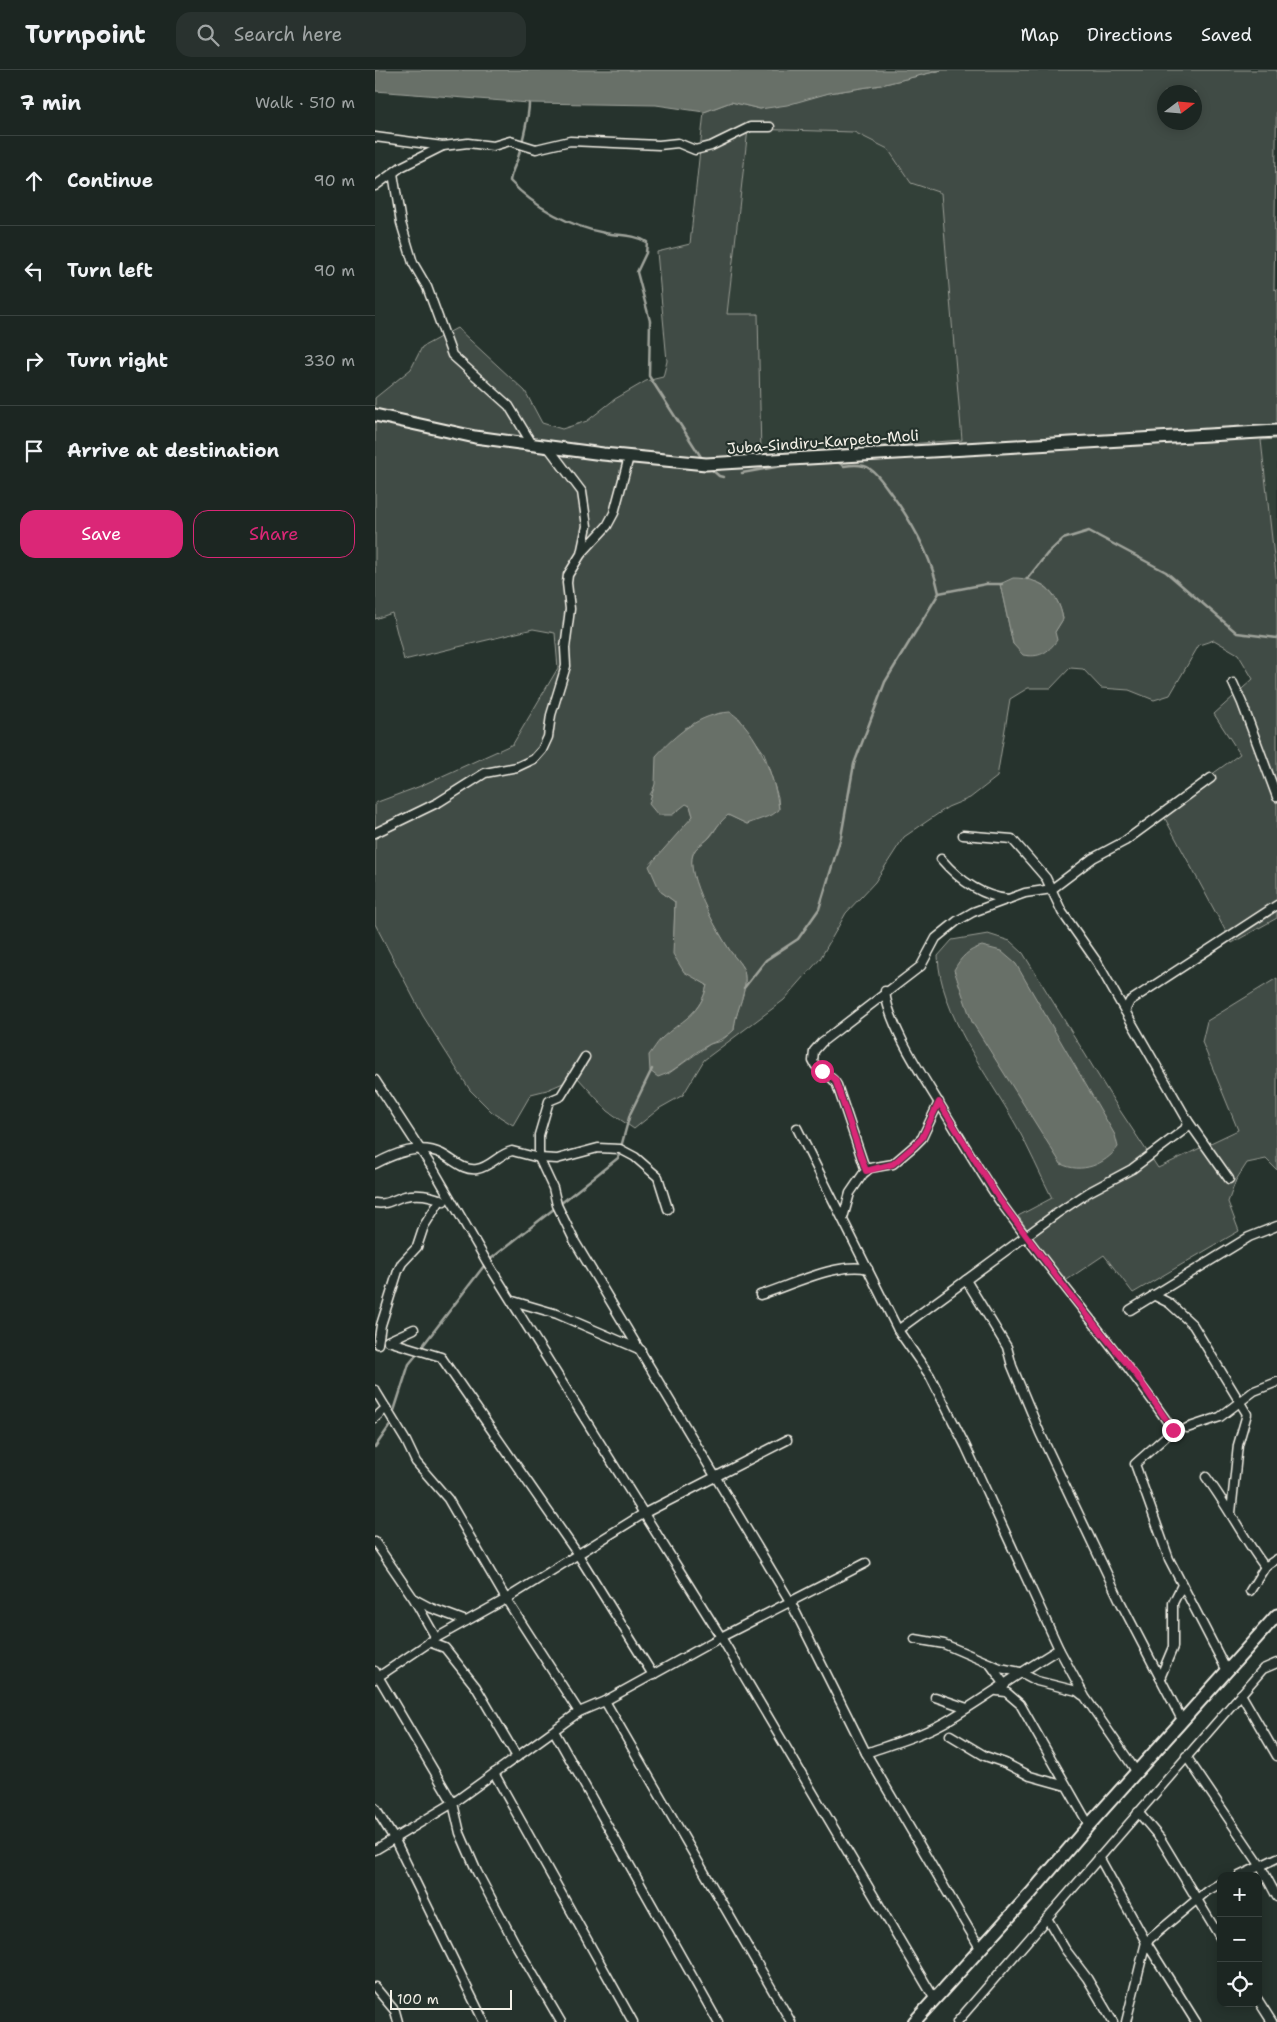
<!DOCTYPE html>
<html lang="en">
<head>
<meta charset="utf-8">
<style>
	:root { --surface:#1c2622; --page:#29322f; --text:#f1f3f6; --muted:#a0a5a5; --line:#3a4340; --accent:#db2777 }
	body { margin:0; font-family:"Shantell Sans",sans-serif; background:var(--page); color:var(--text) }
	.controls { position:absolute; right:15px; bottom:15px; display:grid; overflow:hidden; border-radius:10px; box-shadow:0 2px 12px #0003 }
	.controls button { width:45px; height:45px; display:grid; place-items:center; padding:0; border:0; border-bottom:1px solid var(--line); background:var(--surface); color:var(--text); font:25px sans-serif }
	.compass { position:absolute; left:782px; top:15px; width:45px; height:45px; border-radius:50%; background:var(--surface); box-shadow:0 2px 12px #0003; rotate:74deg }
	.scale { position:absolute; left:15px; bottom:12px; width:122px; box-sizing:border-box; padding-left:5px; border:2px solid #f4f1e8; border-top:0; font-size:14px; line-height:18px; white-space:nowrap; color:#f4f1e8; -webkit-text-stroke:4px #26332d; paint-order:stroke }
	.stop { position:absolute; width:15px; height:15px; margin:-11px; border:4px solid #db2777; border-radius:50%; background:#fff }
	.stop.end { background:#db2777; border-color:#fff; box-shadow:0 1px 5px #0008 }
	.list { margin:0; padding:0; list-style:none }
	h2 { display:flex; justify-content:space-between; align-items:center; height:65px; margin:0; padding:0 20px; font-size:21px }
	h2 small { font-size:16px; font-weight:400; color:var(--muted) }
	.list li { display:grid; grid-template-columns:32px 1fr auto; gap:15px; align-items:center; box-sizing:border-box; height:90px; padding:0 20px; border-top:1px solid var(--line) }
	.list b { display:block; font-size:19px; white-space:nowrap }
	.list em { font-size:16px; font-style:normal; color:var(--muted) }
	.actions { display:flex; gap:10px; padding:15px 20px }
	.actions a { flex:1; padding:11px 0; border:1px solid var(--accent); border-radius:15px; text-align:center; font-size:18px; color:var(--accent) }
	.actions .main { background:var(--accent); color:#fff }
	.icon { flex:none; width:28px; height:28px; fill:none; stroke:currentColor; stroke-width:2; stroke-linecap:round; stroke-linejoin:round }
	.map { position:relative; flex:none; width:902px; height:1952px; overflow:hidden }
	header { display:flex; align-items:center; gap:30px; box-sizing:border-box; height:70px; padding:0 25px; background:var(--surface); border-bottom:1px solid var(--line) }
	header strong { font-size:24px }
	nav { display:flex; gap:28px; margin-inline-start:auto; font-size:18px }
	.search { width:350px; height:45px; background:var(--page); display:flex; align-items:center; gap:12px; box-sizing:border-box; padding:0 18px; border-radius:15px; color:var(--muted); font-size:19px }
	main { display:flex }
	aside { flex:1; background:var(--surface) }
	.map>svg:first-child { display:block }
</style>
</head>
<body>
<header>
<strong>Turnpoint</strong>
<div class="search"><svg class="icon" aria-label="search" viewBox="0 0 24 24"><circle cx="10" cy="10" r="6"/><path d="M15 15l6 6"/></svg>Search here</div>
<nav><a>Map</a><a>Directions</a><a>Saved</a></nav>
</header>
<main>
<aside>
<h2>7 min<small>Walk · 510 m</small></h2>
<ul class="list">
<li><svg class="icon" aria-label="ahead" viewBox="0 0 24 24"><path d="M12 20V5M6 11l6-6 6 6"/></svg><div><b>Continue</b></div><em>90 m</em></li>
<li><svg class="icon" aria-label="left" viewBox="0 0 24 24"><path d="M17 20v-9H6M10 6l-5 5 5 5"/></svg><div><b>Turn left</b></div><em>90 m</em></li>
<li><svg class="icon" aria-label="right" viewBox="0 0 24 24"><path d="M7 20v-9h11M14 6l5 5-5 5"/></svg><div><b>Turn right</b></div><em>330 m</em></li>
<li><svg class="icon" aria-label="arrive" viewBox="0 0 24 24"><path d="M6 21V4h12l-3 4 3 4H6"/></svg><div><b>Arrive at destination</b></div></li>
</ul>
<div class="actions"><a class="main">Save</a><a>Share</a></div>
</aside>
<div class="map">
<svg width="902" height="1952" viewBox="0 0 902 1952">
	<rect width="100%" height="100%" fill="#26332d"/>
	<filter id="ink" filterUnits="userSpaceOnUse"><feTurbulence type="fractalNoise" baseFrequency=".02" numOctaves="2"/><feDisplacementMap in="SourceGraphic" scale="10" xChannelSelector="R" yChannelSelector="G"/><feConvolveMatrix kernelMatrix="1 2 1 2 8 2 1 2 1" color-interpolation-filters="sRGB"/></filter>
	<g filter="url(#ink)">
		<g fill="#333f39">
			<path d="M 373,59 L 479,62 L 513,79 L 536,113 L 566,122 L 587,370 L 386,385 L 383,244 L 352,245 Z"/>
			<path d="M 902,369 L 902,514 L 886,370 Z"/>
		</g>
		<g fill="#414b45" stroke="#9a9e96" fill-rule="evenodd">
			<path d="M 567,0 L 902,0 L 899,219 L 902,220 L 902,369 L 886,370 L 902,514 L 902,848 L 857,873 L 786,741 L 865,684 L 839,644 L 878,609 L 863,584 L 839,570 L 824,575 L 795,625 L 779,630 L 754,620 L 726,618 L 708,599 L 695,598 L 676,618 L 653,618 L 635,629 L 622,707 L 595,728 L 573,737 L 529,767 L 500,812 L 471,843 L 445,889 L 409,930 L 329,990 L 308,1025 L 285,1038 L 259,1059 L 233,1041 L 202,1007 L 172,1020 L 156,1024 L 138,1055 L 117,1042 L 95,1020 L 48,946 L 0,854 L 0,733 L 43,717 L 138,674 L 183,598 L 180,563 L 158,559 L 29,590 L 17,543 L 0,549 L 0,328 L 36,299 L 47,277 L 82,258 L 150,321 L 167,353 L 187,359 L 212,351 L 240,329 L 271,311 L 288,307 L 292,291 L 282,182 L 315,174 L 329,42 L 356,32 L 385,39 L 454,23 L 506,15 ZM 790,22 L 820,22 L 820,52 L 790,52 ZM 373,59 L 479,62 L 513,79 L 536,113 L 566,123 L 587,370 L 386,385 L 383,244 L 352,244 ZM 657,511 C 676,514 685,532 688,549 L 680,562 L 638,574 L 625,514 ZM 345,643 L 364,648 L 389,683 L 403,727 L 404,739 L 372,754 L 353,745 C 343,752 341,761 334,768 C 328,774 321,776 318,784 C 309,805 342,860 354,879 C 358,886 366,893 369,901 C 374,921 360,940 359,960 L 346,971 L 335,974 L 293,1004 L 286,969 C 306,954 327,941 332,915 L 322,909 L 299,864 L 300,832 L 285,821 L 318,746 L 315,736 L 311,733 L 297,745 L 275,725 L 310,658 Z"/>
			<path d="M 613,864 L 635,871 L 648,883 L 742,1036 L 783,1098 L 863,1060 L 827,972 L 832,951 L 902,908 L 902,1100 L 891,1089 L 872,1093 L 861,1110 L 853,1132 L 864,1161 L 758,1223 L 729,1185 L 689,1212 L 643,1146 L 677,1128 C 665,1104 654,1079 641,1055 C 613,1005 565,944 563,886 L 577,870 Z"/>
		</g>
		<g fill="#676f68" stroke="#9fa39b">
			<path d="M 0,0 L 567,0 L 506,15 L 454,23 L 412,35 L 385,39 L 356,32 L 329,42 L 281,35 L 154,33 L 0,21 Z"/>
			<path d="M 638,508 C 666,508 683,521 688,549 L 680,562 L 682,570 C 673,583 664,588 648,585 L 638,574 L 625,514 Z"/>
			<path d="M 355,642 C 381,658 401,709 404,740 L 397,745 L 372,754 L 353,745 C 345,752 342,757 336,765 C 331,773 321,775 318,784 C 310,805 342,860 354,879 C 358,886 366,893 369,901 C 374,921 360,940 359,960 C 349,969 346,969 335,974 C 316,983 303,1001 283,1007 L 275,1001 L 274,985 C 278,980 282,973 286,969 C 306,950 326,945 332,915 L 309,902 L 298,884 L 300,832 L 285,821 L 274,796 L 318,746 L 315,736 L 311,734 L 297,745 L 283,745 L 274,734 L 280,714 L 281,686 C 301,664 324,644 355,642 Z"/>
			<path d="M 607,876 L 626,881 L 641,894 L 740,1065 L 743,1077 C 730,1095 706,1104 686,1094 L 597,952 L 579,900 C 586,887 593,880 607,876 Z"/>
		</g>
		<g fill="none" stroke-linecap="round" stroke-linejoin="round">
			<g stroke="#9fa39b" stroke-width="2.5">
				<path d="M 154,33 C 154,48 147,72 143,88 C 140,96 136,102 135,111 C 159,137 196,157 230,163 C 245,166 258,164 272,172 L 271,183 L 262,202 L 275,251 L 274,306 L 328,390"/>
				<path d="M 335,398 L 344,406 L 348,407"/>
				<path d="M 367,403 L 418,394"/>
				<path d="M 652,509 L 672,484 L 688,469 L 714,461 L 791,502 L 862,563 L 902,568"/>
				<path d="M 564,523 L 611,514 L 627,514"/>
				<path d="M 369,918 L 391,890 L 423,869 L 444,839 L 466,767 L 479,694 L 510,612 L 564,523 C 556,485 538,453 515,422 C 509,414 503,404 495,399 C 489,394 476,395 469,396 L 461,391"/>
				<path d="M 46,1278 L 112,1192 L 243,1088 L 255,1044 L 277,999"/>
				<path d="M 18,1344 L 34,1294 L 43,1283"/>
				<path d="M 0,1377 L 18,1351"/>
			</g>
			<g stroke="#f4f1e8" stroke-width="11">
				<g id="street">
					<path d="M 0,67 L 68,76 L 93,73 L 118,76 L 135,71 L 161,79 L 195,71 L 284,75 L 303,73 L 320,80 L 336,76 L 375,57 L 395,57"/>
					<path d="M 18,103 L 26,153 L 38,193 L 52,217 L 77,285 L 134,336 L 157,374"/>
					<path d="M 0,116 L 26,97 L 68,76"/>
					<path d="M 207,483 L 232,456 L 239,443 L 254,387"/>
					<path d="M 858,613 L 867,633 L 902,727"/>
					<path d="M 0,763 L 64,732 L 110,703 L 142,697 L 159,689 L 167,680 L 173,667 L 176,645 L 191,596 L 190,578 L 195,539 L 192,513 L 193,505 L 206,484 L 212,456 L 207,422 L 173,377"/>
					<path d="M 588,765 L 637,769 L 671,808 L 687,842 L 722,892 L 750,941"/>
					<path d="M 566,789 C 584,810 605,826 633,829"/>
					<path d="M 510,921 C 513,954 547,1005 564,1033 C 584,1065 603,1099 624,1130 C 680,1209 744,1280 798,1360 L 760,1394 L 794,1489 L 852,1601"/>
					<path d="M 210,987 L 186,1026 L 174,1031 L 164,1065 L 164,1088 L 178,1118 L 182,1135 L 200,1172 L 416,1533 L 491,1683 L 605,1878"/>
					<path d="M 0,1010 L 60,1102 L 112,1192 L 346,1567 L 559,1928"/>
					<path d="M 813,1051 L 854,1109"/>
					<path d="M 422,1058 L 523,1260 L 555,1306 L 591,1377 L 684,1579 L 710,1627 L 761,1701"/>
					<path d="M 0,1094 C 20,1083 45,1073 67,1084 C 79,1090 88,1101 102,1099 C 115,1097 124,1084 137,1081 L 164,1088 L 182,1089 L 223,1078 L 245,1079 L 260,1087 L 283,1107 L 293,1139"/>
					<path d="M 491,1101 L 462,1015 C 457,1004 442,1002 438,991 L 439,981 L 447,972 L 546,896 L 561,868 L 582,851 L 598,842 L 650,823 L 677,819 L 718,788 L 750,771 L 836,708"/>
					<path d="M 0,1133 C 13,1135 18,1129 30,1126 C 44,1123 56,1125 69,1131"/>
					<path d="M 468,1148 L 475,1123 L 488,1104 L 495,1098 L 518,1094 L 539,1076 L 547,1068 L 564,1032"/>
					<path d="M 591,1210 L 632,1277 L 637,1296 L 665,1363 L 745,1531 L 807,1650"/>
					<path d="M 385,1225 C 414,1216 464,1191 493,1199"/>
					<path d="M 778,1225 L 794,1233 L 818,1255 L 872,1344 L 863,1375 L 856,1443"/>
					<path d="M 138,1231 L 182,1244 L 266,1280"/>
					<path d="M 755,1240 L 874,1167 L 902,1156"/>
					<path d="M 523,1260 L 681,1144 L 714,1122 L 757,1099 L 810,1059 L 813,1051 L 750,941 L 755,931 L 902,835"/>
					<path d="M 13,1271 L 66,1287 L 202,1483 L 278,1605"/>
					<path d="M 13,1271 L 39,1259"/>
					<path d="M 3,1274 L 6,1255 L 23,1201 L 27,1193 L 42,1177 L 49,1156 L 66,1129"/>
					<path d="M 0,1320 L 31,1371 L 41,1392 L 73,1429 L 131,1529 L 204,1642"/>
					<path d="M 0,1348 L 11,1338"/>
					<path d="M 812,1358 L 845,1347 L 879,1321 L 902,1312"/>
					<path d="M 831,1407 C 853,1436 868,1468 890,1497"/>
					<path d="M 0,1472 L 39,1529 L 61,1568"/>
					<path d="M 875,1521 L 890,1497 L 902,1489"/>
					<path d="M 41,1530 L 56,1538 L 91,1551"/>
					<path d="M 540,1569 L 569,1574 L 625,1598 L 645,1602 L 662,1611 L 702,1621 L 707,1625"/>
					<path d="M 54,1572 L 70,1578 L 101,1617 L 142,1687"/>
					<path d="M 615,1594 L 630,1615"/>
					<path d="M 0,1601 L 78,1733 L 85,1763 L 102,1802 L 141,1875 L 186,1952"/>
					<path d="M 785,1608 L 798,1577 L 798,1533 L 807,1515"/>
					<path d="M 0,1609 L 61,1568 L 131,1529 L 268,1444 L 412,1370"/>
					<path d="M 622,1621 L 631,1622 L 645,1634 L 714,1755"/>
					<path d="M 866,1624 L 902,1686"/>
					<path d="M 560,1627 L 592,1638"/>
					<path d="M 230,1631 L 416,1952"/>
					<path d="M 179,1661 L 343,1952"/>
					<path d="M 575,1665 L 610,1686 L 630,1693 L 655,1706 L 691,1716"/>
					<path d="M 491,1683 C 517,1674 545,1666 570,1652 C 609,1629 645,1602 684,1579"/>
					<path d="M 811,1686 L 885,1795 L 902,1827"/>
					<path d="M 119,1703 L 258,1952"/>
					<path d="M 0,1738 L 20,1770 L 109,1952"/>
					<path d="M 763,1742 L 785,1768 L 846,1869"/>
					<path d="M 0,1780 L 78,1733 L 204,1642 L 230,1631 L 346,1567 L 491,1493"/>
					<path d="M 724,1787 L 771,1872 L 821,1952"/>
					<path d="M 864,1806 L 902,1788"/>
					<path d="M 672,1848 L 690,1879 L 712,1908 L 738,1952"/>
					<path d="M 0,1917 L 20,1941 L 23,1952"/>
					<path d="M 883,1930 L 897,1952"/>
					<path d="M 582,1952 L 888,1599 L 902,1593"/>
					<path d="M 751,1952 L 771,1872 L 832,1821 L 846,1813"/>
				</g>
			</g>
			<g stroke="#f4f1e8" stroke-width="15">
				<g id="secondary">
					<path d="M 0,345 L 100,367 L 228,384 L 331,394 L 902,361"/>
					<path d="M 539,1952 L 656,1823 L 714,1755 L 902,1545"/>
				</g>
			</g>
			<use href="#street" stroke="#26332d" stroke-width="8"/>
			<use href="#secondary" stroke="#26332d" stroke-width="11"/>
		</g>
	</g>
	<g fill="none" stroke-linecap="round" stroke-linejoin="round" filter="url(#ink)">
		<path stroke="#db2777" stroke-width="6" d="M 447,1001 L 460,1009 L 462,1015 L 491,1101 L 518,1094 L 539,1076 L 547,1068 L 564,1032 L 624,1129 L 693,1222 L 762,1306 L 798,1360"/>
	</g>
	<g text-anchor="middle" dominant-baseline="central" stroke-width="4.5" stroke-linejoin="round" paint-order="stroke">
		<g font-size="15" fill="#f4f1e8" stroke="#26332d">
			<text transform="translate(448 372) rotate(-4)">Juba-Sindiru-Karpeto-Moli</text>
		</g>
	</g>
</svg>
<div class="controls">
<button>+</button>
<button>−</button>
<button><svg class="icon" aria-label="locate" viewBox="0 0 24 24"><circle cx="12" cy="12" r="6"/><path d="M12 2v4M12 18v4M2 12h4M18 12h4"/></svg></button>
</div>
<svg class="compass" viewBox="-18 -18 36 36"><path d="M0-13l5 13h-10z" fill="#e53935"/><path d="M0 13l5-13h-10z" fill="#a0a5a5"/></svg>
<div class="scale">100 m</div>
<div class="stop" style="left:447px;top:1001px"></div>
<div class="stop end" style="left:798px;top:1360px"></div>
</div>
</main>
</body>
</html>
